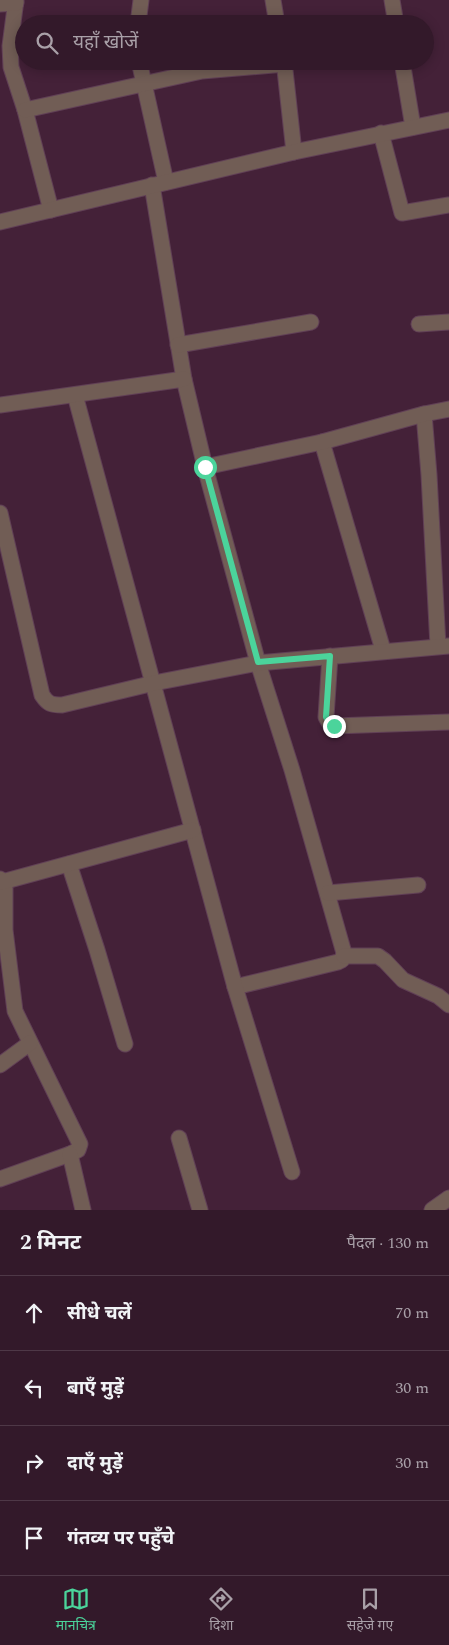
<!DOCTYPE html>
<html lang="hi">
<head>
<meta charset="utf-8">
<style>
	:root { --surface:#33192a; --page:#3e2636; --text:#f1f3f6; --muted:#a9a0a8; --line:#4e3847; --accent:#4bd49b }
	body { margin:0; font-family:Spectral,"Noto Sans Devanagari",serif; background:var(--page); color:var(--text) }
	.stop { position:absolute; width:15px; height:15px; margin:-11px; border:4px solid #4bd49b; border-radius:50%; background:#fff }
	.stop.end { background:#4bd49b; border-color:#fff; box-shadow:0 1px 5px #0008 }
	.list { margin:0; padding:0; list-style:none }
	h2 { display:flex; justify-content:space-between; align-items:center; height:65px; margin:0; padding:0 20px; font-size:21px }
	h2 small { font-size:16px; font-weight:400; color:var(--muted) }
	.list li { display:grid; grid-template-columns:32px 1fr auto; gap:15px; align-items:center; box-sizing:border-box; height:75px; padding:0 20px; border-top:1px solid var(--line) }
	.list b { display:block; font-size:19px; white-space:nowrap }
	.list em { font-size:16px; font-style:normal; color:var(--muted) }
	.icon { flex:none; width:28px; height:28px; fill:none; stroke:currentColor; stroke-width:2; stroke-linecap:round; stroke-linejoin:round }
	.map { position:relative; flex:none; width:449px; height:1210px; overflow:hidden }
	.search { position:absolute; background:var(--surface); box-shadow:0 2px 12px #0003; left:15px; right:15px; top:15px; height:55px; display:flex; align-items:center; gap:12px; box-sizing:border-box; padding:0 18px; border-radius:28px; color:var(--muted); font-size:19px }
	.sheet { height:365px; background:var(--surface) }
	nav { display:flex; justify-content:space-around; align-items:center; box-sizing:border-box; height:70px; border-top:1px solid var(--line); background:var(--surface); font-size:14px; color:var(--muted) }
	nav a { display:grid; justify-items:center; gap:2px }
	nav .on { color:var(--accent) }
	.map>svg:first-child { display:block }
</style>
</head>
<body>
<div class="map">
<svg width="449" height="1210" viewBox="0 0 449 1210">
	<rect width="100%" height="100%" fill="#442138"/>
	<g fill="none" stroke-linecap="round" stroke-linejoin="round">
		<g stroke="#614056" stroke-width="17">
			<g id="minor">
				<path d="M 16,0 L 10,46 L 11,67 L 25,110 L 51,210"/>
				<path d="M 273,0 L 277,24"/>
				<path d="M 392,0 L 396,24"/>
				<path d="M 0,4 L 16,3"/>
				<path d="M 138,24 L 141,0"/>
				<path d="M 139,61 L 166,182"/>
				<path d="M 284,61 L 294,152"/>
				<path d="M 402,61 L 413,127"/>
				<path d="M 25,110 L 202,71 L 285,64"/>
				<path d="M 381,133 L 402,213 L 449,205"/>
				<path d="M 152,185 L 184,379 L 205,467 L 258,663 L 292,770 L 344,953 L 342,960 L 338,962 L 235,987"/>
				<path d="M 0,222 L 294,152 L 449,120"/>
				<path d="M 419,324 L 449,322"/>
				<path d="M 178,345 L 311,322"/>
				<path d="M 75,395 L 235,987 L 292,1172"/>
				<path d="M 0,405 L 184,379"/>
				<path d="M 424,414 L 429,475 L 438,646"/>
				<path d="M 322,442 L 383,650"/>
				<path d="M 205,467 L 322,442 L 424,414 L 449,409"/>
				<path d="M 0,513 L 42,695 C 48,704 51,705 62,705 L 154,683 L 258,663 L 449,646"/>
				<path d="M 330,656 L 326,717 L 330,724 L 334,726 L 449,722"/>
				<path d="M 69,864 L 97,950 L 125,1044"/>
				<path d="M 0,879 L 5,888 L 5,930 L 15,1011 L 80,1144 L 78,1150 L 70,1154 L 0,1179"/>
				<path d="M 2,882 L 193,830"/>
				<path d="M 328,893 L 418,885"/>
				<path d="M 344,956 L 378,956 L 385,961 L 403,980 L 438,996 L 449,1005"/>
				<path d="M 0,1065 L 30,1043"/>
				<path d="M 179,1138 L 200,1210"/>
				<path d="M 70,1154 L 83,1210"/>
				<path d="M 432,1210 L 449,1198"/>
			</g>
		</g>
		<use href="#minor" stroke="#715d55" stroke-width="15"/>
	</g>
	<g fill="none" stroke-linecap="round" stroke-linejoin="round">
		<path stroke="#4bd49b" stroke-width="6" d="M 205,467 L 258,662 L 330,656 L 326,717 L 330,724 L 334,726"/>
	</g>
</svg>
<div class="stop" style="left:205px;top:467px"></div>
<div class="stop end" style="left:334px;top:726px"></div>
<div class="search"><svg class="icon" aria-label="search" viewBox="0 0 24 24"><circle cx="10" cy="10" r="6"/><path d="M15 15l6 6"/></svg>यहाँ खोजें</div>
</div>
<section class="sheet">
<h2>2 मिनट<small>पैदल · 130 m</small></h2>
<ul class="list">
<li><svg class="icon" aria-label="ahead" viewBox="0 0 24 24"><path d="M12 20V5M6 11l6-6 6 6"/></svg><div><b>सीधे चलें</b></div><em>70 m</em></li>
<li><svg class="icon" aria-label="left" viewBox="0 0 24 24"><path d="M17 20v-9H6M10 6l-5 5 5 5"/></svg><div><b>बाएँ मुड़ें</b></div><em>30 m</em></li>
<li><svg class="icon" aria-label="right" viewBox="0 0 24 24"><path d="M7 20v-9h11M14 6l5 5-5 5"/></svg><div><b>दाएँ मुड़ें</b></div><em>30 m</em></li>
<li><svg class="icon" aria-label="arrive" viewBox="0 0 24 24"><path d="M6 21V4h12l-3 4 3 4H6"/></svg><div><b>गंतव्य पर पहुँचे</b></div></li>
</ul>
</section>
<nav>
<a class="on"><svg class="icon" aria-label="map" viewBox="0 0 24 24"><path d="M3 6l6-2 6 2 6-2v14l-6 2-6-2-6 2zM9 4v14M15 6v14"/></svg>मानचित्र</a>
<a><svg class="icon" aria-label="directions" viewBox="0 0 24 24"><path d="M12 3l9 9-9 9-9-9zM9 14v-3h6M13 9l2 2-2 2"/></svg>दिशा</a>
<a><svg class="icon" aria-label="saved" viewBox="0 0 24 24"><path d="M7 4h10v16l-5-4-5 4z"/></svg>सहेजे गए</a>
</nav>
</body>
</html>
